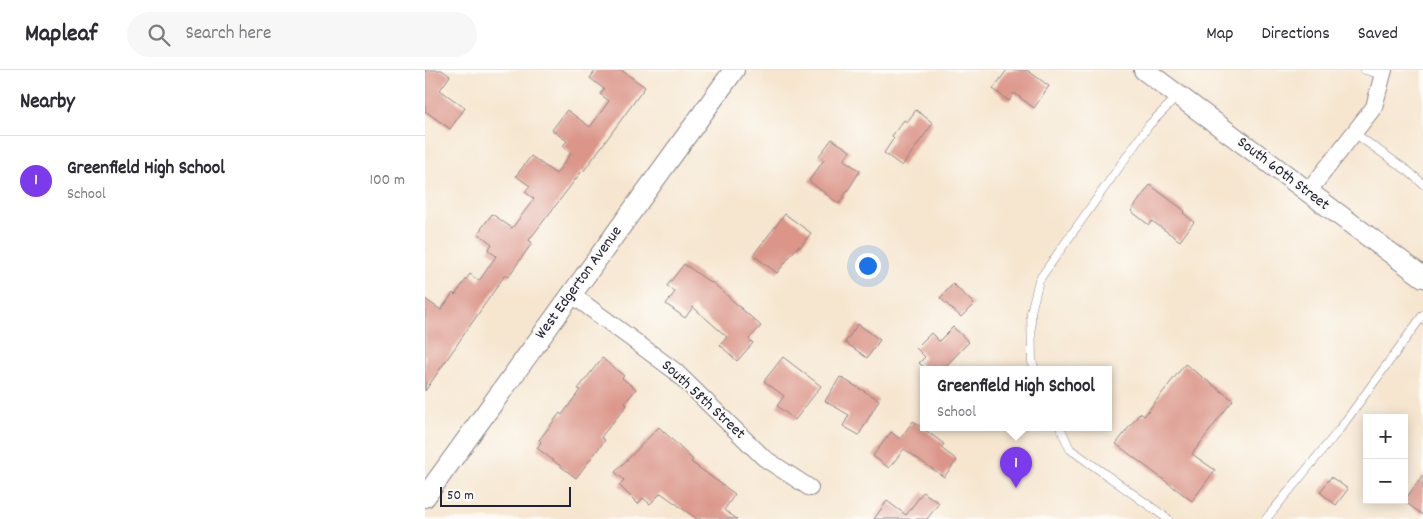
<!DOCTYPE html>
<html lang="en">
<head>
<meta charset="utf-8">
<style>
	:root { --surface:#fff; --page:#f7f7f7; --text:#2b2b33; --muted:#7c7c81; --line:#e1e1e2; --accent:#7c3aed }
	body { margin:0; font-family:Dekko,sans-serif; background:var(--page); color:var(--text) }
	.controls { position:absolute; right:15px; bottom:15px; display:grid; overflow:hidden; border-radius:0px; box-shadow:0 2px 12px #0003 }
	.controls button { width:45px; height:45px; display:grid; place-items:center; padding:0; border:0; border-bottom:1px solid var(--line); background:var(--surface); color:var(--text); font:25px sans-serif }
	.scale { position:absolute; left:15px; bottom:12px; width:131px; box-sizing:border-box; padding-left:5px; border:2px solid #22223b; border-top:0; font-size:14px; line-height:18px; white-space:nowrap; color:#22223b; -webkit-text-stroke:4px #fdfcf7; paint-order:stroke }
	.you { position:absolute; left:442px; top:195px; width:18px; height:18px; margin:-12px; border:4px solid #fff; border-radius:50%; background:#1a73e8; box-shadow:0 0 0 8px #1a73e833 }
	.badge { display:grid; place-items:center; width:32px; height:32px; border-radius:50%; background:var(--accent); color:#fff; font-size:16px; font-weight:700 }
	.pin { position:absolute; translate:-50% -41px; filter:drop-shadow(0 1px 2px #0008) }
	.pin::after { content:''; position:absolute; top:26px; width:18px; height:15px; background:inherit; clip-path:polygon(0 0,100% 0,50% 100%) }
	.popup { position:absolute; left:495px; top:296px; width:192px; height:65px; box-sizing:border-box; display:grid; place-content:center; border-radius:0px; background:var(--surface); filter:drop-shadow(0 1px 4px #0005); font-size:16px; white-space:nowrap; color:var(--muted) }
	.popup b { font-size:19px; color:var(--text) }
	.popup::after { content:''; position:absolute; left:50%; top:100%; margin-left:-10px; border:10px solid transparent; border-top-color:var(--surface) }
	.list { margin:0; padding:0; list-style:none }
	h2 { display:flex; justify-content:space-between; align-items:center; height:65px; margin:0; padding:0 20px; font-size:21px }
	h2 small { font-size:16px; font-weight:400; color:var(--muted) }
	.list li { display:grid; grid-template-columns:32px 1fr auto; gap:15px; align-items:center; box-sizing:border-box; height:90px; padding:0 20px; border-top:1px solid var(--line) }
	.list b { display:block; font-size:19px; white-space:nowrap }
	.list p { margin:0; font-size:16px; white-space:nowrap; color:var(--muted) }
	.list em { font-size:16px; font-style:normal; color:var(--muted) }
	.icon { flex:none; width:28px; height:28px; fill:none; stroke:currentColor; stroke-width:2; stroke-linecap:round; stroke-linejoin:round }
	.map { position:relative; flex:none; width:998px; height:449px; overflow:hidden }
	header { display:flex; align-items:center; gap:30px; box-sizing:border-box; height:70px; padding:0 25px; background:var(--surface); border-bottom:1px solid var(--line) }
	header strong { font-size:24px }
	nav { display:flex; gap:28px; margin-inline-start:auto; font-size:18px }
	.search { width:350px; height:45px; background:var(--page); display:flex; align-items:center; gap:12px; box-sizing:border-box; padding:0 18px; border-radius:28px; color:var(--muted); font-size:19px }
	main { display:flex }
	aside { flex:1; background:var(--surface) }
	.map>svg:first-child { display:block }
</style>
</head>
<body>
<header>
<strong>Mapleaf</strong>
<div class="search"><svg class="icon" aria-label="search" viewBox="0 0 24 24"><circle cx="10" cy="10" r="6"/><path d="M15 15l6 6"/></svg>Search here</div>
<nav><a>Map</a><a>Directions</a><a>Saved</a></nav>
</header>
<main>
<aside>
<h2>Nearby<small></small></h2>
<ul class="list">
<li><span class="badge">1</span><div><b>Greenfield High School</b><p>School</p></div><em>100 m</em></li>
</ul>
</aside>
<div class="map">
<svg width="998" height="449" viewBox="0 0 998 449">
	<rect width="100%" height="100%" fill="#fdfcf7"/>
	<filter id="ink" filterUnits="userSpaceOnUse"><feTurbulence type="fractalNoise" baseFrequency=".02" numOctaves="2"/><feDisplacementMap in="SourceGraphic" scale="10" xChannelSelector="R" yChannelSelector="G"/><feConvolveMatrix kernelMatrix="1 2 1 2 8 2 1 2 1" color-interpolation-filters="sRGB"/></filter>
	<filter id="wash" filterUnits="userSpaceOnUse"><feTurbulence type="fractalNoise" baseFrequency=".0096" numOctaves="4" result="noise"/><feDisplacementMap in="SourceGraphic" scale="20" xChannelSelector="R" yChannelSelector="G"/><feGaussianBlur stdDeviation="1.12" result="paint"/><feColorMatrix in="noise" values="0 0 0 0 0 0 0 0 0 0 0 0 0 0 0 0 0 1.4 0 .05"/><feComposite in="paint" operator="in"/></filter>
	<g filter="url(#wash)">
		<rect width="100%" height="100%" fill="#f6e6d0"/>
		<g id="blocks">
			<g fill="#db9589">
				<path d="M 0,0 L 17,0 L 25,6 L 15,20 L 40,38 L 25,59 L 0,41 Z"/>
				<path d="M 171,0 L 196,0 L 220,17 L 158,102 L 157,101 L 104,170 L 107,173 L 83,207 L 80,205 L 0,321 L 0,229 L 16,240 L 28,223 L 30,225 L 45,204 L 54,211 L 71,186 L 63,180 L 67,174 L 53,163 L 67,144 L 87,158 L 109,129 L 100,122 L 105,116 L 91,106 L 106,86 L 131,104 L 146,83 L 138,76 L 142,71 L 127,60 L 142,40 L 165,57 L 184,31 L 175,24 L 179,19 L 165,8 Z"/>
				<path d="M 582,0 L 602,0 L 624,16 L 609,38 L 589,23 L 584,31 L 568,19 Z"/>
				<path d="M 491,40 L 508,53 L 477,96 L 459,83 L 469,68 L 467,66 L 479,50 L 482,52 Z"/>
				<path d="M 407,69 L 425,81 L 419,90 L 435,101 L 414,134 L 384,111 L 399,90 L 394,86 Z"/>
				<path d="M 725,115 L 760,141 L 758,143 L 769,152 L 755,171 L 727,151 L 724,155 L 706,141 Z"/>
				<path d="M 360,144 L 386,163 L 375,177 L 373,176 L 352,203 L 328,185 Z"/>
				<path d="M 259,194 L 286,213 L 287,212 L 336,256 L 324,269 L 328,273 L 312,291 L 295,275 L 302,267 L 268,237 L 260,248 L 241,234 L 250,222 L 242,216 Z"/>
				<path d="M 528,214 L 549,234 L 536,247 L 515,228 Z"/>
				<path d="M 433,254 L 455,270 L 442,288 L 420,272 Z"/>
				<path d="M 528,257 L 544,272 L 518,299 L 501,299 L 494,293 L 500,287 L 491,278 L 506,263 L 514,271 Z"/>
				<path d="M 358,287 L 396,316 L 370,350 L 352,336 L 359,326 L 339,311 Z"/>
				<path d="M 177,288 L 199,306 L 197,308 L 211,319 L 200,333 L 202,335 L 176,367 L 180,370 L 151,408 L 112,378 L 116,372 L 114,370 L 135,343 L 137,345 L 155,320 L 153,319 Z"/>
				<path d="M 760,294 L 808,330 L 767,384 L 790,400 L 767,431 L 691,374 L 715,343 L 719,346 Z"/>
				<path d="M 415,307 L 454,330 L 434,365 L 418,356 L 424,345 L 400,331 Z"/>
				<path d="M 488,351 L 519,374 L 516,378 L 532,390 L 519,407 L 479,379 L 464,398 L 448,386 L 466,362 L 475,369 Z"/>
				<path d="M 234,357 L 268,390 L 266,392 L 310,424 L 299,440 L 312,449 L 272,449 L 236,423 L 225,434 L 218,428 L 213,434 L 194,415 L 199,410 L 190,402 Z"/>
				<path d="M 998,405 L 998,445 L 979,431 Z"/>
				<path d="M 906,407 L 923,419 L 911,435 L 895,422 Z"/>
				<path d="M 498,422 L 514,433 L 502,449 L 449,449 L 462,431 L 481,445 Z"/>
			</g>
		</g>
	</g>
	<g filter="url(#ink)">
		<use href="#blocks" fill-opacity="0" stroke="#8c8486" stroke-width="1"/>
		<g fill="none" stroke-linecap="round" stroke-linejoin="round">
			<g stroke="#8c8486" stroke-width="9">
				<g id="service">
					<path d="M 940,0 L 958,5"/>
					<path d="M 929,63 L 983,101 L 998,114"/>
					<path d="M 610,299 L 607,292 L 606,242 L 614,210 L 724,55 L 752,27"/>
					<path d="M 635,357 L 645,379 L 743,449"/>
					<path d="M 841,449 L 914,360 L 998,245"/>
				</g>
			</g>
			<g stroke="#8c8486" stroke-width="18">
				<g id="minor">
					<path d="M 883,122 L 949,37 L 959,0"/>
					<path d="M 146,224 L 250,301 L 339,388 L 385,418"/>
				</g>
			</g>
			<g stroke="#8c8486" stroke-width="22">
				<g id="tertiary">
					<path d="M 719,0 L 998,207"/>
					<path d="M 0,427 L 309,0"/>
				</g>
			</g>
			<use href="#service" stroke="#fff" stroke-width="8"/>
			<use href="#minor" stroke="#fff" stroke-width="16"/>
			<use href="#tertiary" stroke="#fff" stroke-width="20"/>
		</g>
	</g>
	<g text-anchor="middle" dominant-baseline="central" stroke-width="4" stroke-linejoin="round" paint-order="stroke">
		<g font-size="16" fill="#22223b" stroke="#fdfcf7">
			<text transform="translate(858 104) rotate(37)">South 60th Street</text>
			<text transform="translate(154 213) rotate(-54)">West Edgerton Avenue</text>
			<text transform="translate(278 330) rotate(43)">South 58th Street</text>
		</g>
	</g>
</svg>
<div class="controls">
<button>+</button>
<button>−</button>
</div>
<div class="scale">50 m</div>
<div class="you"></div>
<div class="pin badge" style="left:591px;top:418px">1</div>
<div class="popup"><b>Greenfield High School</b>School</div>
</div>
</main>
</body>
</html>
